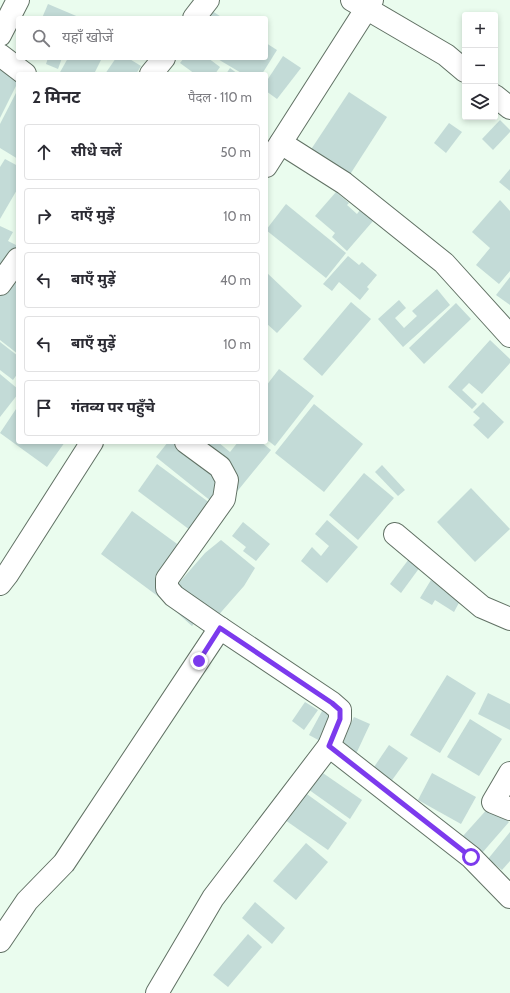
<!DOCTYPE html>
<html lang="hi">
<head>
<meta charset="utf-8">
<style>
	:root { --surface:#fff; --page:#f7f7f7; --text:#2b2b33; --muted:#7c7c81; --line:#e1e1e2 }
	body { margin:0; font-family:Cabin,"Noto Sans Devanagari",sans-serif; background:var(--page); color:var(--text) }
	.controls { position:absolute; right:12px; top:12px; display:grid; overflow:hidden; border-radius:4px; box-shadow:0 2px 6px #0003 }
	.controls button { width:36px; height:36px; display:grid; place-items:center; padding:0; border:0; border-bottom:1px solid var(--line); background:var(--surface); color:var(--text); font:20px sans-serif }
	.stop { position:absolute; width:12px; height:12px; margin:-9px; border:3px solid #7c3aed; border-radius:50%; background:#fff }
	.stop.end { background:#7c3aed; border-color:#fff; box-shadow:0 1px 4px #0008 }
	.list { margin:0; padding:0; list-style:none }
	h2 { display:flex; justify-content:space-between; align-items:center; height:52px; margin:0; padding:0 16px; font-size:17px }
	h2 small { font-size:13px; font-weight:400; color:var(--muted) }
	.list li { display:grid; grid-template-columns:26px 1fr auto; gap:12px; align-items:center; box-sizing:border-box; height:56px; margin:0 8px 8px; padding:0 8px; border:1px solid var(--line); border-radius:4px }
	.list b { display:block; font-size:15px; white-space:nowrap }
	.list em { font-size:13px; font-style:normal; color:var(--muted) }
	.icon { flex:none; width:22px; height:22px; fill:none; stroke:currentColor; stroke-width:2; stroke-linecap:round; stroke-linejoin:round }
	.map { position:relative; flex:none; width:510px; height:993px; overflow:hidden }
	.search { position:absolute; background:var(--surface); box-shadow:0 2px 6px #0003; left:16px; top:16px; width:252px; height:44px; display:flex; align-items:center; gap:10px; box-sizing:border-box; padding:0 14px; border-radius:4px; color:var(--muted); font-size:15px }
	.panel { position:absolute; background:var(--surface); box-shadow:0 2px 6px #0003; left:16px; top:72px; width:252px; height:372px; border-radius:4px }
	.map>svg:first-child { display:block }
</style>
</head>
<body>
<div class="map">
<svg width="510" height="993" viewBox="0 0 510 993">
	<rect width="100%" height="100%" fill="#eafcee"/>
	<g fill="#c3dbd7">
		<path d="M 48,4 L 81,18 L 42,18 Z"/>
		<path d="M 209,9 L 223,18 L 204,18 Z"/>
		<path d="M 266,43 L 277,50 L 262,74 L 243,74 L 216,58 L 266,58 Z"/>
		<path d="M 283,56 L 301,68 L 277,99 L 266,91 L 266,82 Z"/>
		<path d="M 48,58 L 62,58 L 58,69 L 46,64 Z"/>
		<path d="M 68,58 L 102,58 L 94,74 L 59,74 Z"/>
		<path d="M 116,58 L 128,58 L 141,66 L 136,74 L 105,74 Z"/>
		<path d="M 184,58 L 208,58 L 220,67 L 215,74 L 195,74 L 180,63 Z"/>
		<path d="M 0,65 L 18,82 L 0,118 Z"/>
		<path d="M 230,68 L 238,74 L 226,74 Z"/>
		<path d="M 18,89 L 18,159 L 0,148 L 0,124 Z"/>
		<path d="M 349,92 L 387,117 L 349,176 L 310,151 Z"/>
		<path d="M 500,120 L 510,130 L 510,132 L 493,150 L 482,139 Z"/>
		<path d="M 449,123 L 462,132 L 446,153 L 434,143 Z"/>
		<path d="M 5,159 L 18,166 L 18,188 L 0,219 L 0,167 Z"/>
		<path d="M 510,169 L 510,191 L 499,182 Z"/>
		<path d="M 336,192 L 349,203 L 347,205 L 357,214 L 360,210 L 373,221 L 347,251 L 332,237 L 335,233 L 315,216 Z"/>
		<path d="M 500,200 L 510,211 L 510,271 L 499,284 L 476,265 L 490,248 L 472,232 Z"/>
		<path d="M 286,204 L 346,253 L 326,278 L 266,230 Z"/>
		<path d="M 0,226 L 13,232 L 8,241 L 18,246 L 0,281 Z"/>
		<path d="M 348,256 L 359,265 L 362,262 L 377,275 L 367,287 L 369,289 L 360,300 L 339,282 L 332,291 L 323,284 Z"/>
		<path d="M 266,272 L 302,306 L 277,333 L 266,323 Z"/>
		<path d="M 510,277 L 510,305 L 496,295 Z"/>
		<path d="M 13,278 L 18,282 L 18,354 L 0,340 L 0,295 Z"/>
		<path d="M 437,289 L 450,305 L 403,347 L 378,319 L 399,300 L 406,308 L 395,318 L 404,328 L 417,316 L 412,311 Z"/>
		<path d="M 351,302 L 371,319 L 322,376 L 303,359 Z"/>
		<path d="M 456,303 L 471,319 L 424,364 L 409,348 Z"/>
		<path d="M 490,340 L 510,359 L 510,363 L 482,394 L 469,383 L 462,390 L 477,404 L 472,409 L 448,387 Z"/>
		<path d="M 0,342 L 18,356 L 18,373 L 13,380 L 0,370 Z"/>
		<path d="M 279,369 L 314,396 L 275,446 L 266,439 L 266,386 Z"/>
		<path d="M 0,374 L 18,389 L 18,394 L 0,417 Z"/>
		<path d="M 483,402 L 504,422 L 488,439 L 473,425 L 480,418 L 473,412 Z"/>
		<path d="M 314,404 L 363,444 L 324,492 L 275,453 Z"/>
		<path d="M 18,406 L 18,442 L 65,442 L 47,467 L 0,433 Z"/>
		<path d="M 168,442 L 218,442 L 230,452 L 238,442 L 261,442 L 271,450 L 222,510 L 156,457 Z"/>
		<path d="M 157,464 L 214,506 L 194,533 L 138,491 Z"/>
		<path d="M 382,465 L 405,490 L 398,496 L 375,472 Z"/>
		<path d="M 364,473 L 394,498 L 358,540 L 329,515 Z"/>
		<path d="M 471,488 L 510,529 L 475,562 L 437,522 Z"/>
		<path d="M 132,511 L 195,557 L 165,599 L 205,553 L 221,540 L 255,568 L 244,586 L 208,627 L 198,619 L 192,626 L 163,600 L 101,554 Z"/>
		<path d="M 327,520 L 358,547 L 327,583 L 301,561 L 312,547 L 321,556 L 329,546 L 315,534 Z"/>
		<path d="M 243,522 L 270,544 L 256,561 L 243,551 L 246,547 L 232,536 Z"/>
		<path d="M 412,555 L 423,563 L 401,593 L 390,584 Z"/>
		<path d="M 431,580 L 461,599 L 454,612 L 435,600 L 432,605 L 420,598 Z"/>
		<path d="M 447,675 L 476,693 L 440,753 L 410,735 Z"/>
		<path d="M 488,693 L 510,704 L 510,730 L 478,714 Z"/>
		<path d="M 305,702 L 318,710 L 304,730 L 292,721 Z"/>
		<path d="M 327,702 L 342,710 L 324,743 L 309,735 Z"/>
		<path d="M 354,717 L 370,724 L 356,754 L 340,746 Z"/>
		<path d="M 470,719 L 502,739 L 479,776 L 447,757 Z"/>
		<path d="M 389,745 L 408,758 L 390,783 L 372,770 Z"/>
		<path d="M 317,769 L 362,800 L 350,819 L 305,787 Z"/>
		<path d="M 432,773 L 476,797 L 461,824 L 418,800 Z"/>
		<path d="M 304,792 L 347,823 L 328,850 L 285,820 Z"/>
		<path d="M 490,806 L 509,822 L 482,853 L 463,836 Z"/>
		<path d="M 510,832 L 510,861 L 502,870 L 488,859 Z"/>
		<path d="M 306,843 L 328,862 L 296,900 L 273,881 Z"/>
		<path d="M 255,902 L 285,928 L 272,944 L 242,918 Z"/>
		<path d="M 248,934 L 262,947 L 228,987 L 213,975 Z"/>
	</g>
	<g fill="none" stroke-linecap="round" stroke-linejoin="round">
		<g stroke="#617164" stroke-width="24">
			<g id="street">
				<path d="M 352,0 L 446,55 L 465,71"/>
				<path d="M 194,18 L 208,0"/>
				<path d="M 0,35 L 18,0"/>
				<path d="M 0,55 L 25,74"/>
				<path d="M 151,74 L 164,58"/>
				<path d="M 495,96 L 510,108"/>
				<path d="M 281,143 L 344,183 L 444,263 L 510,336"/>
				<path d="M 0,284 L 18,259"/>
				<path d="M 186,442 L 220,467 L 227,480 L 224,499 L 167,579 L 167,588 L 174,596 L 220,628"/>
				<path d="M 395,534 L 482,607 L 510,619"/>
				<path d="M 510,773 L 493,802 L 510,809"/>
				<path d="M 0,941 L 27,901 L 64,863 L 220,628 L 332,703 L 340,710 L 340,719 L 329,746"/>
				<path d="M 157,993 L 213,898 L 329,746 L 471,857 L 510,897"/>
			</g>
		</g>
		<g stroke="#617164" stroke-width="24">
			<g id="secondary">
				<path d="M 266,166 L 372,0"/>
				<path d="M 0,584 L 7,575 L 92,442"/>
			</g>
		</g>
		<use href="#street" stroke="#fff" stroke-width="22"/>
		<use href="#secondary" stroke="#fff" stroke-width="22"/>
	</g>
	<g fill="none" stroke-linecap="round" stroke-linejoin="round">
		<path stroke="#7c3aed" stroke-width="5" d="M 199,661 L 220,628 L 332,703 L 340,710 L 340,719 L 329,746 L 471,857"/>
	</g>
</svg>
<div class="controls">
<button>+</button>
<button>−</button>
<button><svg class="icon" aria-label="layers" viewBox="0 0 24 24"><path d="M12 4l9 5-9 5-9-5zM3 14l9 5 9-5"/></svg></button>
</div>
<div class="stop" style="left:471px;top:857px"></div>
<div class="stop end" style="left:199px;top:661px"></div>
<div class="search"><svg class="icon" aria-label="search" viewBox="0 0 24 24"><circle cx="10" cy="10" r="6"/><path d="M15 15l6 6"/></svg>यहाँ खोजें</div>
<section class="panel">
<h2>2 मिनट<small>पैदल · 110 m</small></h2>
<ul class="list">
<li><svg class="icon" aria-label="ahead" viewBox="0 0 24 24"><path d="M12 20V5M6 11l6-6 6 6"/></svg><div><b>सीधे चलें</b></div><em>50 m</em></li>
<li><svg class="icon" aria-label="right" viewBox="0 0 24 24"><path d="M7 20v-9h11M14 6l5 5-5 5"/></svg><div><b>दाएँ मुड़ें</b></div><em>10 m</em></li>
<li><svg class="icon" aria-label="left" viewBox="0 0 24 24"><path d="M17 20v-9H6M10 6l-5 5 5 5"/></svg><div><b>बाएँ मुड़ें</b></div><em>40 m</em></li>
<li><svg class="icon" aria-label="left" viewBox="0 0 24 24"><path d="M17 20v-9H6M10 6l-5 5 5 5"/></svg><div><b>बाएँ मुड़ें</b></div><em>10 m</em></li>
<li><svg class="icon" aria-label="arrive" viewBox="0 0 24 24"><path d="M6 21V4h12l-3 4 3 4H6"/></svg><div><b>गंतव्य पर पहुँचे</b></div></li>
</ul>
</section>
</div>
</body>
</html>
